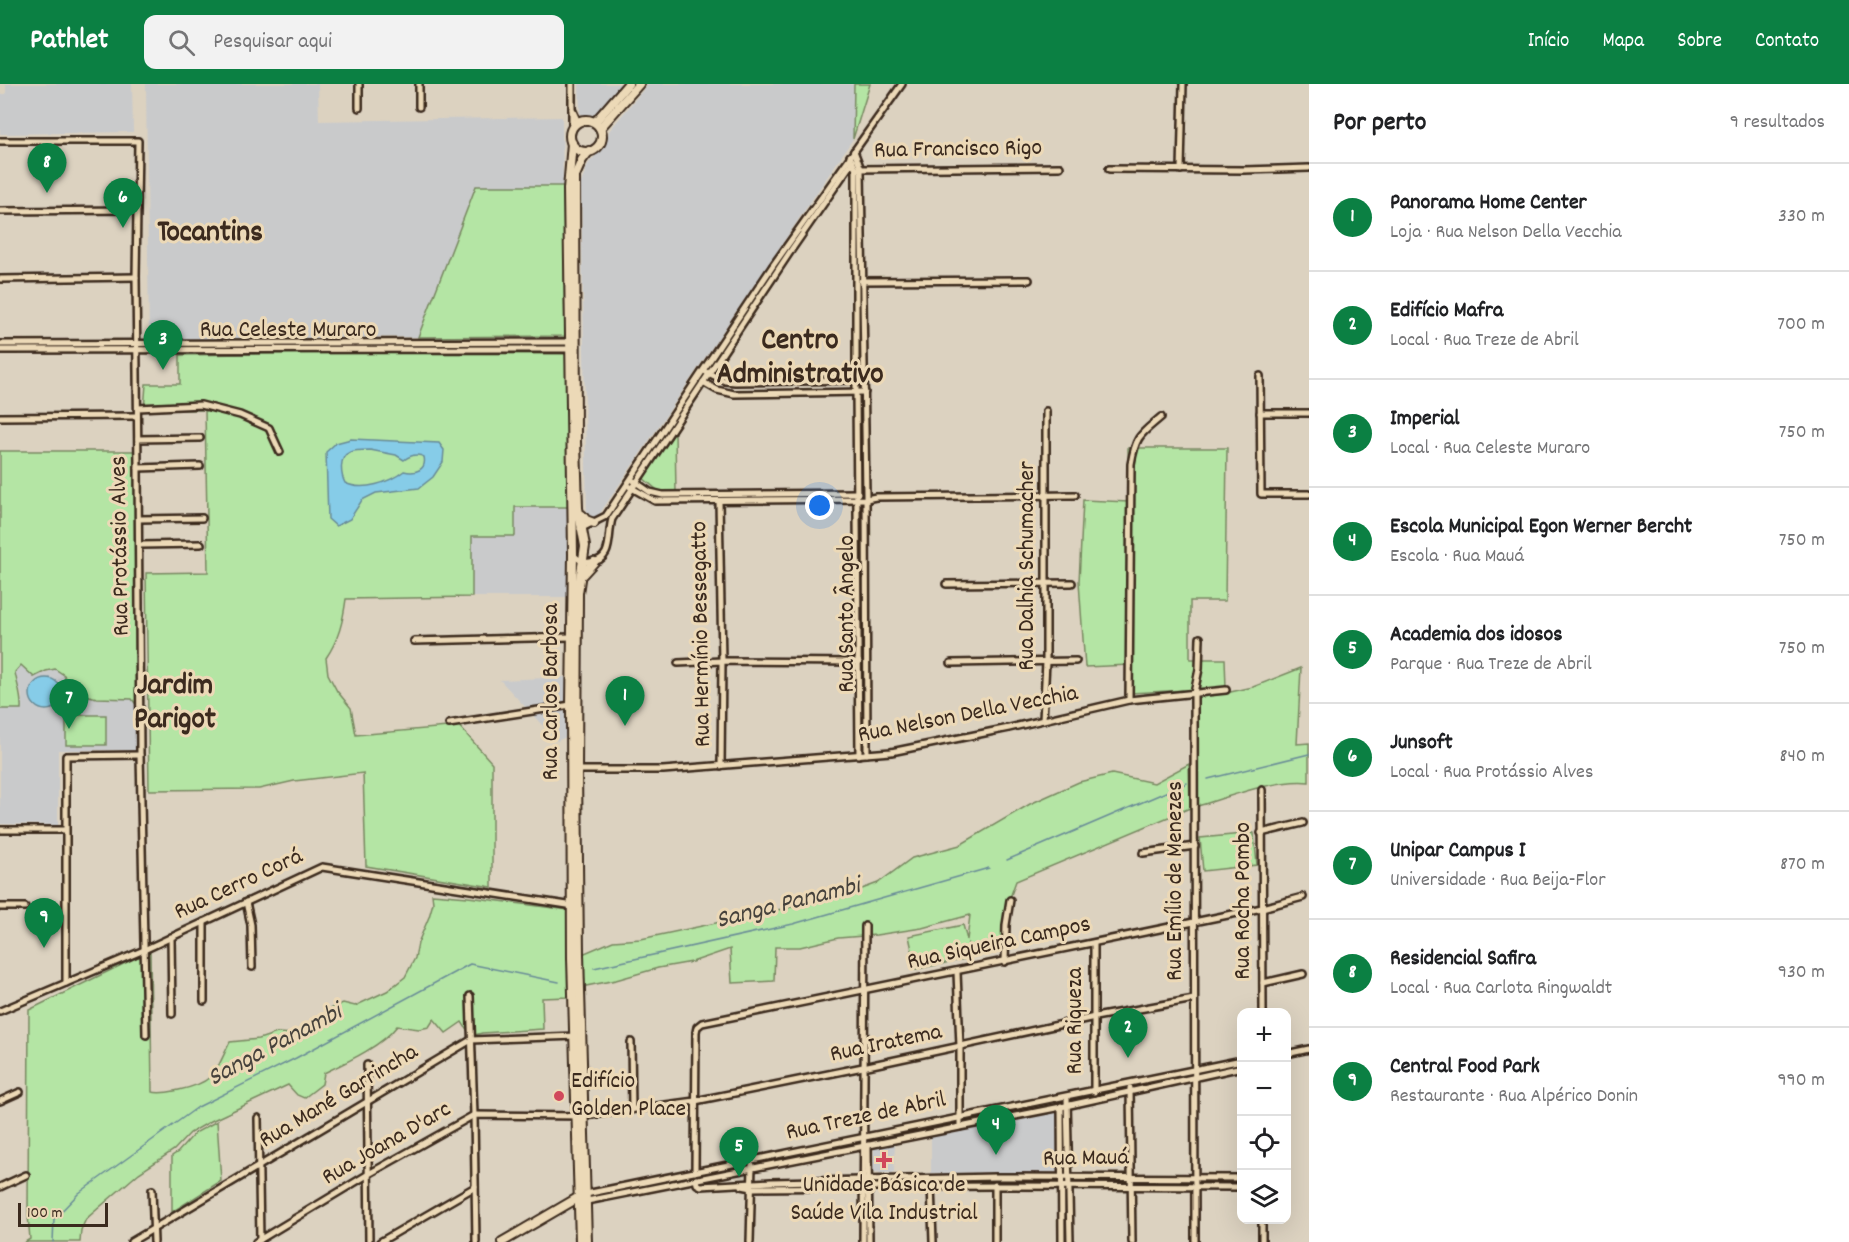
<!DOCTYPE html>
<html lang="pt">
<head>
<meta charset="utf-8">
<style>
	:root { --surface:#fff; --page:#f2f2f2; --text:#202124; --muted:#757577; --line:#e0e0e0; --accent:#0b8043 }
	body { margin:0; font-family:Dekko,sans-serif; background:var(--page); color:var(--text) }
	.controls { position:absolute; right:18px; bottom:18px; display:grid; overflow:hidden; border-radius:12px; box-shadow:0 6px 24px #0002 }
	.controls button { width:54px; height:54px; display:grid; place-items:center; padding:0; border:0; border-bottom:2px solid var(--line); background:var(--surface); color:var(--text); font:30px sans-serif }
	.scale { position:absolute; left:18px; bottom:15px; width:90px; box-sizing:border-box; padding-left:6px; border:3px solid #3b2a1e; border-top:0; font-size:16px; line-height:21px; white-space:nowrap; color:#3b2a1e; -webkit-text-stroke:4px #ecd9b7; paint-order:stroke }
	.you { position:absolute; left:820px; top:422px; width:21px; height:21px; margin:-15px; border:4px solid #fff; border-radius:50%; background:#1a73e8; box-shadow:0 0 0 9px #1a73e833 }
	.badge { display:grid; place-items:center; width:39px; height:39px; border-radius:50%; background:var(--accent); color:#fff; font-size:20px; font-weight:700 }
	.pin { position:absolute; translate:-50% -50px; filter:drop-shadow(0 2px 3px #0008) }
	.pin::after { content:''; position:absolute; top:32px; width:21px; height:18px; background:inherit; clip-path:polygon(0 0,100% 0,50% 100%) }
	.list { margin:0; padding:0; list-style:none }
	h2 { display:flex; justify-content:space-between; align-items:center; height:78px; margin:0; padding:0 24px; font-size:26px }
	h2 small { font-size:20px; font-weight:400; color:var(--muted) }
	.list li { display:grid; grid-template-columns:39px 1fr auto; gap:18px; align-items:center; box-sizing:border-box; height:108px; padding:0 24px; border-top:2px solid var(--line) }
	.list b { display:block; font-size:22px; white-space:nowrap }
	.list p { margin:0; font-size:20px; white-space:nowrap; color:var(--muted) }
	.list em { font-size:20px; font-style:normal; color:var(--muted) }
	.icon { flex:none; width:33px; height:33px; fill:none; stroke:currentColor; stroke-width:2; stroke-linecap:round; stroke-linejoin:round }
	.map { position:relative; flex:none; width:1309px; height:1158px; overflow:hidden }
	header { display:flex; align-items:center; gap:36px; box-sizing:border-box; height:84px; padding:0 30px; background:var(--accent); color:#fff }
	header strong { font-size:28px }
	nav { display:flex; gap:33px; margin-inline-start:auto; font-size:21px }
	.search { width:420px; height:54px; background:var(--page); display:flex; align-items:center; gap:15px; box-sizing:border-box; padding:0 21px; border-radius:12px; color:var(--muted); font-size:22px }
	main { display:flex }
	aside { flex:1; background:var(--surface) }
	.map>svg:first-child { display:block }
</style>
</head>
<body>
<header>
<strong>Pathlet</strong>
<div class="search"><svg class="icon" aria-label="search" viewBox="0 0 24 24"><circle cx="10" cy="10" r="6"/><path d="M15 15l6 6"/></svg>Pesquisar aqui</div>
<nav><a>Início</a><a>Mapa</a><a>Sobre</a><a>Contato</a></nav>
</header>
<main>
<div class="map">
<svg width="1309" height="1158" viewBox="0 0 1309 1158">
	<rect width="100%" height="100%" fill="#dcd2c0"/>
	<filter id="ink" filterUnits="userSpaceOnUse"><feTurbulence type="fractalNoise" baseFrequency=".0167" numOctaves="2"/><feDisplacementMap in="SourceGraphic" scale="12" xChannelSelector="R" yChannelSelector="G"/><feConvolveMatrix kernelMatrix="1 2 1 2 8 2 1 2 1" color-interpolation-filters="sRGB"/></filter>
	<g filter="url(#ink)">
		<g fill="#c9cacb">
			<path d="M 6,0 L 132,0 L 133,48 L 0,50 L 0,10 L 6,10 Z"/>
			<path d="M 146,0 L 318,0 L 319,37 L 562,33 L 563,102 L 476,102 L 418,253 L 149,255 Z"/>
			<path d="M 579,0 L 624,0 L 597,31 L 591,33 L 584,32 L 580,29 Z"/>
			<path d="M 648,0 L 854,0 L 853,55 L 594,438 L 587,433 L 581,99 L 588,80 L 606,60 L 609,47 Z"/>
			<path d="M 515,423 L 568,423 L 568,513 L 472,513 L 472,452 L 515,452 Z"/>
			<path d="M 21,581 L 34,593 L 55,585 L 64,591 L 121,614 L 132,615 L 137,622 L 138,666 L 58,666 L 58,741 L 0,740 L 0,625 L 21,625 L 22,611 L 17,601 L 15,588 Z"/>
			<path d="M 569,593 L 568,652 L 557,657 L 500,596 Z"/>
			<path d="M 1060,1028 L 1060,1088 L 931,1089 L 931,1053 Z"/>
			<path d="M 895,1059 L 894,1089 L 873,1089 L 874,1064 Z"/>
		</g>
		<g fill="#b4e5a4" stroke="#788861" stroke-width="1.5">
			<path d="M 854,0 L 870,0 L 853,55 Z"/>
			<path d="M 476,102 L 563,102 L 565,252 L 418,253 Z"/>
			<path d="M 312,269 L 567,270 L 568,423 L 515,423 L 515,452 L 472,452 L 472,513 L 346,515 C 343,537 339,555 326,574 L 328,590 L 337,607 L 351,624 L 356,651 L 459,642 L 492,679 L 492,803 L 366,782 L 363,689 L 294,697 L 259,705 L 149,706 L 146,489 L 208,488 L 205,326 L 144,326 L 146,300 L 180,300 L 180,271 Z"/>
			<path d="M 675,348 L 676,409 L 662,410 L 643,394 Z"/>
			<path d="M 1128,364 L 1227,364 L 1225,517 L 1190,517 L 1190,575 L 1225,575 L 1226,604 L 1130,609 L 1130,581 L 1085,583 L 1079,498 L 1083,416 L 1129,418 Z"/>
			<path d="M 0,367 L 135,367 L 137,622 L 132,615 L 97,614 L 69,607 L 64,591 L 55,585 L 46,587 L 34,593 L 21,581 L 15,588 C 17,601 22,612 21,625 L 0,625 Z"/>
			<path d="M 1301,584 L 1297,660 L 1309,659 L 1309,698 C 1279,694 1228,713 1198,722 L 1197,611 L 1226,609 L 1253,603 Z"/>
			<rect x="66" y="631" width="40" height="30"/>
			<path d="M 1189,680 L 1190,724 L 1016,797 L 1007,822 L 1001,861 L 993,869 L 975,868 L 968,860 L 970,874 L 916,885 L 909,852 L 963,841 L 967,856 L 970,831 L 922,844 L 876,851 L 838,854 L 800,863 L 775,863 L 774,897 L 732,899 L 730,865 L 692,878 L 658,884 L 616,896 L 581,903 L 580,871 L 613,857 L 641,855 L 843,812 L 878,799 L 912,774 L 960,761 L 1030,720 L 1079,698 L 1112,690 L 1154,699 Z"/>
			<path d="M 1254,749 L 1257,781 L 1203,787 L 1200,754 Z"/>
			<path d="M 432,810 L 468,813 L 569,826 L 569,913 L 542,914 L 543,945 L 482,949 L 471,952 L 462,938 L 446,949 L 434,935 L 429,943 L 419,945 L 397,942 C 382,962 347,978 324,989 L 322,1000 L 304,1014 L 297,1011 L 288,1001 L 211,1037 L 190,1049 L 174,1066 L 139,1089 L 86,1135 L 81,1146 L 80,1158 L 25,1158 L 30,1155 L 28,1131 L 29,926 L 150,867 L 152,1008 C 162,1010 169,1008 179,1006 C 216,998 215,988 230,958 L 259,955 L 277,949 L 297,950 L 312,946 L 331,924 L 343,919 L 355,922 L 387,907 L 405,893 L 415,874 L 418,859 L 429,833 L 433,819 Z"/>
			<path d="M 217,1037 L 221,1097 L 172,1128 L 172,1072 L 178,1068 L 195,1049 Z"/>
		</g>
		<g fill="#86cce8" stroke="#688b97" stroke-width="1.5" fill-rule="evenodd">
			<path d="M 351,355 L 439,359 L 444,366 L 443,378 L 433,393 L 419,404 L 376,409 L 362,416 L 350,435 L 336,442 L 328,435 L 326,368 L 336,359 ZM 370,366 L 396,371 L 404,376 C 411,371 417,369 424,373 C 427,386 415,390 404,387 C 390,398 363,408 345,399 C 341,391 338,373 350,368 C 355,366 364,366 370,366 Z"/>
			<circle cx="46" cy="610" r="16"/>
		</g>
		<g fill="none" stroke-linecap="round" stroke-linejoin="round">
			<g stroke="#688b97" stroke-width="1.5">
				<path d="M 1208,695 L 1309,670"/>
				<path d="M 1007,776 L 1187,699"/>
				<path d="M 594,884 L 793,840 L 989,784"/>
				<path d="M 53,1158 L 54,1135 L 79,1109 L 198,1023 L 296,974 L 470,880 L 559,898"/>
			</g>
			<g stroke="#3b2a1e" stroke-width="10">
				<g id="street">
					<path d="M 419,0 L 419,23"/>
					<path d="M 572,0 L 572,46"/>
					<path d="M 359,24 L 359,0"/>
					<path d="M 572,25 L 578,38"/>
					<path d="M 0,57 L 138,57 L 136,193 L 138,384 L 140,671 L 146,951"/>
					<path d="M 854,67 L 861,85 L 866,410 L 867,670"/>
					<path d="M 850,72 L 856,86 L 856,308 L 859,671"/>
					<path d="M 858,85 L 1060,83"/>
					<path d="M 1109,85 L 1244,86 L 1309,84"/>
					<path d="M 1181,86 L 1183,0"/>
					<path d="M 0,127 L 137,126"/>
					<path d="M 0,195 L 136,193"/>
					<path d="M 861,197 L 1029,196"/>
					<path d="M 0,260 L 571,258"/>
					<path d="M 0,266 L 571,265"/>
					<path d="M 706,288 L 725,297 L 735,298 L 857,296"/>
					<path d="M 1260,292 L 1261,410 L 1309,410"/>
					<path d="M 703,298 L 717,306 L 734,310 L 865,308"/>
					<path d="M 138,324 L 201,321 L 240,331 L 269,344 L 280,368"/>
					<path d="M 1260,329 L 1309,329"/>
					<path d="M 0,333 L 137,332"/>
					<path d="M 138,355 L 200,354"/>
					<path d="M 138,384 L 200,382"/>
					<path d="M 634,397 L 650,408 L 663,411 L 858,409"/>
					<path d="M 630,403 L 655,417 L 866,415 L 876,413 L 1075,411"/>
					<path d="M 719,417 L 722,577 L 721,682"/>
					<path d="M 139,435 L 202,434"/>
					<path d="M 580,445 L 606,432 L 772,183 L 902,0"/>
					<path d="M 140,461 L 201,460"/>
					<path d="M 573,470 C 578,476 583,479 590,478 C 614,477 607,451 612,435 L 792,165 L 853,77"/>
					<path d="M 946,500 L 1072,499"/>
					<path d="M 414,557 L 571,553"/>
					<path d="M 678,579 L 722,577 L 859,578"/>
					<path d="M 951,579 L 1076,577"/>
					<path d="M 1129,616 L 1131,380 C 1136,351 1140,351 1161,333"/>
					<path d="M 1043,636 L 1046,578 L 1046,327"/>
					<path d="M 449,640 L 571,621"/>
					<path d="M 576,686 L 663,686 L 891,668 L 1009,644 L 1129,616 L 1226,606"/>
					<path d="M 1262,706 L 1263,928"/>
					<path d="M 0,746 L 65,746"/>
					<path d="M 1261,749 L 1303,739"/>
					<path d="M 1143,769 L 1195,762"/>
					<path d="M 246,818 L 251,841 L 252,883"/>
					<path d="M 0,823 L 25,823"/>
					<path d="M 204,838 L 204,917"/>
					<path d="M 171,853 L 172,930"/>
					<path d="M 1094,859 L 1094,1008"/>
					<path d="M 1005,878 L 1006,841 L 1010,816"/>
					<path d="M 957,888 L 960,963 L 960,1043"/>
					<path d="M 66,899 L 66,672 L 140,671"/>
					<path d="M 1263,899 L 1303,890"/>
					<path d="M 470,912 L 474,1031 L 476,1158"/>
					<path d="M 0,927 L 144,866 L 322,783 L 574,822"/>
					<path d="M 631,958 L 632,1025"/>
					<path d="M 1286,970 L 1309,965"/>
					<path d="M 367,981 L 369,1158"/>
					<path d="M 1130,1004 L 1132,1158"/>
					<path d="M 1067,1013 L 1070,1158"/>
					<path d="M 0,1017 L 20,1008"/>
					<path d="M 1061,1022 L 1062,1158"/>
					<path d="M 258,1034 L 260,1156"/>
					<path d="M 868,1061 L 869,1158"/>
					<path d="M 695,1088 L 696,948 L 697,943 L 702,939 L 1262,824 L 1303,813"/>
					<path d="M 696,1095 L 697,1100 L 701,1102 L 771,1098 L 995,1093 L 1242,1094"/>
					<path d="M 931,1100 L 933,1158"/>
					<path d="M 995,1101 L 995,1158"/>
					<path d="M 742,1102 L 752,1104 L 995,1102 L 1242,1103"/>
					<path d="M 0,1103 L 26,1091"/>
					<path d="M 152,1106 L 154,1158"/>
					<path d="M 586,1110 L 1242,976"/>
					<path d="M 587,1117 L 1061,1023 L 1242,983"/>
					<path d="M 1262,1136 L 1262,1158"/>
					<path d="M 131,1158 L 471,956 L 577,952"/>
					<path d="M 256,1158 L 367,1091 L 474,1031 L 584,1032 L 695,1017 L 863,983 L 1095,933 L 1194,915"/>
					<path d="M 380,1158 L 475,1103"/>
					<path d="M 750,1158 L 752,1081"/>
					<path d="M 863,1158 L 865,842"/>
					<path d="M 1195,1158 L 1194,609 L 1199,585 L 1200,554"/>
				</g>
			</g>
			<g stroke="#3b2a1e" stroke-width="12">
				<g id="secondary">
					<circle cx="586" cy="52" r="16"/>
					<path d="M 595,38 L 628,0"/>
					<path d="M 600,44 L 639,0"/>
					<path d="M 572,59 L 568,105 L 573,470 L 571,621 L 572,874 L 580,1158"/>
					<path d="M 582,431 L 586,436 L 594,439"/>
					<path d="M 583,490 L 594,478"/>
					<path d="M 502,1158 L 581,1112"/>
					<path d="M 587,1158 L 579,870 L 577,686 L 578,509 L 585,462 L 578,424 L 576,358 L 575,92 L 582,76 L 589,67"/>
				</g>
			</g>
			<use href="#street" stroke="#ecd9b7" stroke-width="5"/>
			<use href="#secondary" stroke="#ecd9b7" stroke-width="8"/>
		</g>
	</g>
	<g fill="#d1495b" stroke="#ecd9b7" stroke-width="2">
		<circle cx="559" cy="1012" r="6"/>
		<path d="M881 1067h6v6h6v6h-6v6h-6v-6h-6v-6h6z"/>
	</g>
	<g text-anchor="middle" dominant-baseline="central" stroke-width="6" stroke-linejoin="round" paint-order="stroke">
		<g font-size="24" fill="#3b2a1e" stroke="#ecd9b7">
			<text transform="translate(958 66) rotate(-1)">Rua Francisco Rigo</text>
			<text x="288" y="247">Rua Celeste Muraro</text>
			<text transform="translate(121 462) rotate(-91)">Rua Protássio Alves</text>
			<text transform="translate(1028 482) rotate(-90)">Rua Dalhia Schumacher</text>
			<text transform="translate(848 530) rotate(-90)">Rua Santo Ângelo</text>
			<text transform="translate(702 550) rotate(-91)">Rua Hermínio Bessegatto</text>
			<text transform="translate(552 608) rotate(-90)">Rua Carlos Barbosa</text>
			<text transform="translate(968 631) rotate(-11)">Rua Nelson Della Vecchia</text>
			<text transform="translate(1176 797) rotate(-90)">Rua Emílio de Menezes</text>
			<text transform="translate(239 801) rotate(-25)">Rua Cerro Corá</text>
			<text transform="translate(1244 817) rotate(-90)">Rua Rocha Pombo</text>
			<text transform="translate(999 860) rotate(-12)">Rua Siqueira Campos</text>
			<text transform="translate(1076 937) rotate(-90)">Rua Riqueza</text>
			<text transform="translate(886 960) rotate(-12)">Rua Iratema</text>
			<text transform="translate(339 1013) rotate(-31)">Rua Mané Garrincha</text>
			<text transform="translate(866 1033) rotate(-12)">Rua Treze de Abril</text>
			<text transform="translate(387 1060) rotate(-30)">Rua Joana D'arc</text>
			<text transform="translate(1086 1075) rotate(-1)">Rua Mauá</text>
		</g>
		<g font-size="24" fill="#3b2a1e" stroke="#ecd9b7" text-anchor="start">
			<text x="571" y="998">Edifício<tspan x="571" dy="28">Golden Place</tspan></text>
			<text x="884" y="1102" text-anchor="middle">Unidade Básica de<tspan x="884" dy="28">Saúde Vila Industrial</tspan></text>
		</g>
		<g font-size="26" font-style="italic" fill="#46423c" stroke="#ecd9b7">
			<text transform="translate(788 820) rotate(-14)">Sanga Panambi</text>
			<text transform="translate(275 962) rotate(-28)">Sanga Panambi</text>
		</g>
		<g font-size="30" font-weight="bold" fill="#3b2a1e" stroke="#ecd9b7">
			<text x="210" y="150">Tocantins</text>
			<text x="800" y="258">Centro<tspan x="800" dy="34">Administrativo</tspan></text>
			<text x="175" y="603">Jardim<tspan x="175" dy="34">Parigot</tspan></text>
		</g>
	</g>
</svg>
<div class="controls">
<button>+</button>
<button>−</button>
<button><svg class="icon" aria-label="locate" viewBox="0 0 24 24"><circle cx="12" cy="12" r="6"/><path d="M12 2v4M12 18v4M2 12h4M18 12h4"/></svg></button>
<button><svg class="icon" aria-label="layers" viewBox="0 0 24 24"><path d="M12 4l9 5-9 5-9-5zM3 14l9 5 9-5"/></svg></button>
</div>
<div class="scale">100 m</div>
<div class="you"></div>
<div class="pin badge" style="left:625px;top:642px">1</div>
<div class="pin badge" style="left:1128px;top:974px">2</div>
<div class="pin badge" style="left:163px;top:286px">3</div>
<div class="pin badge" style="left:996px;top:1071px">4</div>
<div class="pin badge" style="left:739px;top:1093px">5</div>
<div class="pin badge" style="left:123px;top:144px">6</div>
<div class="pin badge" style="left:69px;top:645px">7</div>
<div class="pin badge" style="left:47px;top:109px">8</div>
<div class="pin badge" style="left:44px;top:864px">9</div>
</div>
<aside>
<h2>Por perto<small>9 resultados</small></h2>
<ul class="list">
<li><span class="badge">1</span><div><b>Panorama Home Center</b><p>Loja · Rua Nelson Della Vecchia</p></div><em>330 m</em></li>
<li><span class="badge">2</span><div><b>Edifício Mafra</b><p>Local · Rua Treze de Abril</p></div><em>700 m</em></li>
<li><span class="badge">3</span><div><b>Imperial</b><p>Local · Rua Celeste Muraro</p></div><em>750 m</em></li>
<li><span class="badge">4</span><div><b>Escola Municipal Egon Werner Bercht</b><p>Escola · Rua Mauá</p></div><em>750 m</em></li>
<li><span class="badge">5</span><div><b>Academia dos idosos</b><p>Parque · Rua Treze de Abril</p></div><em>750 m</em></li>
<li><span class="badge">6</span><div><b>Junsoft</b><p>Local · Rua Protássio Alves</p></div><em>840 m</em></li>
<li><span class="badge">7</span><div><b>Unipar Campus I</b><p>Universidade · Rua Beija-Flor</p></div><em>870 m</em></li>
<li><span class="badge">8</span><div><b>Residencial Safira</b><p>Local · Rua Carlota Ringwaldt</p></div><em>930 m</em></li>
<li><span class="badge">9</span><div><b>Central Food Park</b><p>Restaurante · Rua Alpérico Donin</p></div><em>990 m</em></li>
</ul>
</aside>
</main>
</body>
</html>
